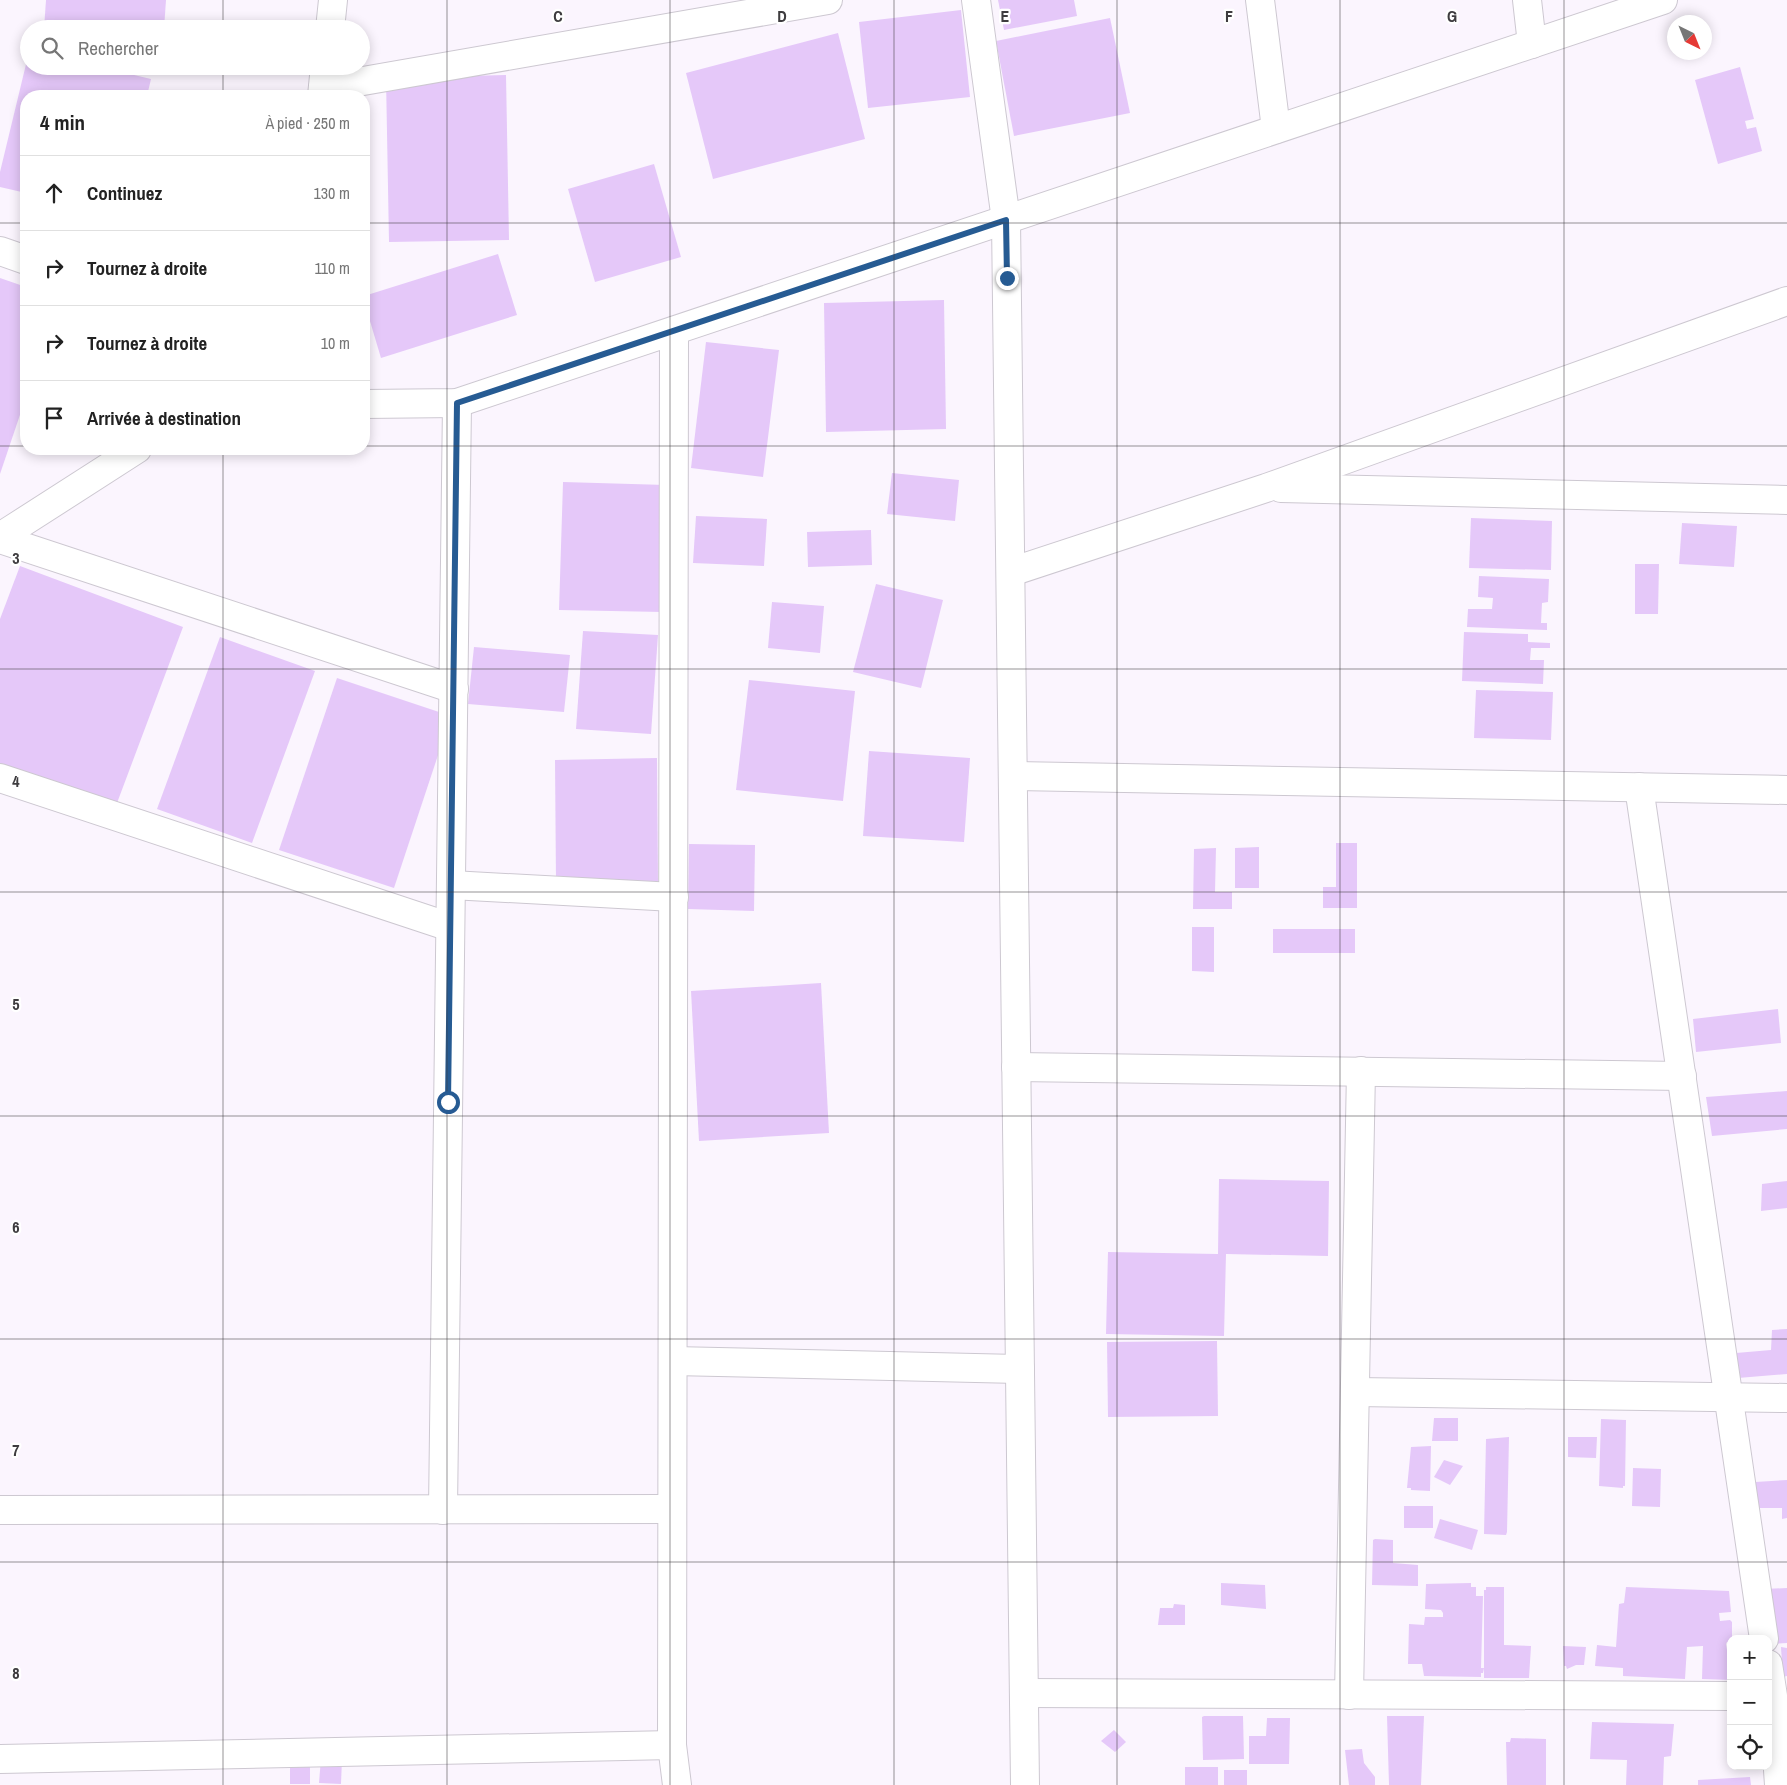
<!DOCTYPE html>
<html lang="fr">
<head>
<meta charset="utf-8">
<style>
	:root { --surface:#fff; --page:#f6f6f6; --text:#222; --muted:#767676; --line:#e0e0e0 }
	body { margin:0; font-family:"Archivo Narrow",sans-serif; background:var(--page); color:var(--text) }
	.controls { position:absolute; right:15px; bottom:15px; display:grid; overflow:hidden; border-radius:10px; box-shadow:0 2px 12px #0003 }
	.controls button { width:45px; height:45px; display:grid; place-items:center; padding:0; border:0; border-bottom:1px solid var(--line); background:var(--surface); color:var(--text); font:25px sans-serif }
	.compass { position:absolute; left:1667px; top:15px; width:45px; height:45px; border-radius:50%; background:var(--surface); box-shadow:0 2px 12px #0003; rotate:137deg }
	.stop { position:absolute; width:15px; height:15px; margin:-11px; border:4px solid #265b93; border-radius:50%; background:#fff }
	.stop.end { background:#265b93; border-color:#fff; box-shadow:0 1px 5px #0008 }
	.list { margin:0; padding:0; list-style:none }
	h2 { display:flex; justify-content:space-between; align-items:center; height:65px; margin:0; padding:0 20px; font-size:21px }
	h2 small { font-size:16px; font-weight:400; color:var(--muted) }
	.list li { display:grid; grid-template-columns:32px 1fr auto; gap:15px; align-items:center; box-sizing:border-box; height:75px; padding:0 20px; border-top:1px solid var(--line) }
	.list b { display:block; font-size:19px; white-space:nowrap }
	.list em { font-size:16px; font-style:normal; color:var(--muted) }
	.icon { flex:none; width:28px; height:28px; fill:none; stroke:currentColor; stroke-width:2; stroke-linecap:round; stroke-linejoin:round }
	.map { position:relative; flex:none; width:1787px; height:1785px; overflow:hidden }
	.search { position:absolute; background:var(--surface); box-shadow:0 2px 12px #0003; left:20px; top:20px; width:350px; height:55px; display:flex; align-items:center; gap:12px; box-sizing:border-box; padding:0 18px; border-radius:28px; color:var(--muted); font-size:19px }
	.panel { position:absolute; background:var(--surface); box-shadow:0 2px 12px #0003; left:20px; top:90px; width:350px; height:365px; border-radius:20px }
	.map>svg:first-child { display:block }
</style>
</head>
<body>
<div class="map">
<svg width="1787" height="1785" viewBox="0 0 1787 1785">
	<rect width="100%" height="100%" fill="#fbf5fe"/>
	<g fill="#e5c8f9">
		<path d="M 46,0 L 166,0 L 164,29 L 44,29 Z"/>
		<path d="M 998,0 L 1074,0 L 1077,16 L 1004,30 Z"/>
		<path d="M 961,10 L 970,97 L 868,108 L 859,22 Z"/>
		<path d="M 1110,18 L 1130,113 L 1014,136 L 996,41 Z"/>
		<path d="M 838,33 L 865,139 L 713,179 L 686,73 Z"/>
		<path d="M 28,56 L 29,66 L 96,66 L 151,79 L 147,96 L 26,96 L 26,193 L 0,187 L 0,172 Z"/>
		<path d="M 1740,67 L 1754,119 L 1745,121 L 1747,129 L 1756,127 L 1762,151 L 1718,164 L 1695,80 Z"/>
		<path d="M 506,75 L 509,240 L 389,242 L 386,78 Z"/>
		<path d="M 654,164 L 681,257 L 595,282 L 568,189 Z"/>
		<path d="M 498,254 L 517,315 L 381,358 L 364,301 L 364,296 Z"/>
		<path d="M 0,278 L 26,287 L 26,397 L 0,474 Z"/>
		<path d="M 944,300 L 946,429 L 826,432 L 824,303 Z"/>
		<path d="M 706,342 L 779,350 L 763,477 L 691,468 Z"/>
		<path d="M 892,473 L 959,480 L 955,521 L 887,514 Z"/>
		<path d="M 563,482 L 666,485 L 663,612 L 559,610 Z"/>
		<path d="M 696,516 L 767,519 L 764,566 L 693,563 Z"/>
		<path d="M 1471,518 L 1552,521 L 1551,570 L 1469,568 Z"/>
		<path d="M 1682,523 L 1737,526 L 1734,567 L 1679,564 Z"/>
		<path d="M 871,530 L 872,565 L 808,567 L 807,532 Z"/>
		<path d="M 1635,564 L 1659,564 L 1658,614 L 1635,614 Z"/>
		<path d="M 20,566 L 183,627 L 114,811 L 0,769 L 0,619 Z"/>
		<path d="M 1479,576 L 1549,579 L 1548,602 L 1542,603 L 1541,623 L 1547,623 L 1547,630 L 1467,627 L 1468,609 L 1492,609 L 1493,598 L 1478,597 Z"/>
		<path d="M 876,584 L 943,600 L 921,688 L 853,672 Z"/>
		<path d="M 772,602 L 824,606 L 820,653 L 768,648 Z"/>
		<path d="M 583,631 L 658,635 L 651,734 L 576,729 Z"/>
		<path d="M 1464,632 L 1528,634 L 1528,642 L 1550,643 L 1550,648 L 1531,648 L 1530,660 L 1544,660 L 1543,684 L 1462,681 Z"/>
		<path d="M 220,637 L 315,671 L 252,843 L 157,809 Z"/>
		<path d="M 474,647 L 570,655 L 564,712 L 468,704 Z"/>
		<path d="M 337,678 L 451,716 L 394,888 L 279,850 Z"/>
		<path d="M 749,680 L 855,691 L 843,801 L 736,790 Z"/>
		<path d="M 1476,690 L 1553,692 L 1551,740 L 1474,738 Z"/>
		<path d="M 869,751 L 970,758 L 964,842 L 863,836 Z"/>
		<path d="M 657,758 L 658,882 L 556,883 L 555,760 Z"/>
		<path d="M 1336,843 L 1357,843 L 1357,908 L 1323,908 L 1323,887 L 1336,887 Z"/>
		<path d="M 689,844 L 755,845 L 754,911 L 688,909 Z"/>
		<path d="M 1259,847 L 1259,888 L 1235,888 L 1235,848 Z"/>
		<path d="M 1216,848 L 1215,892 L 1232,892 L 1232,909 L 1193,909 L 1194,849 Z"/>
		<path d="M 1192,927 L 1214,927 L 1214,972 L 1192,971 Z"/>
		<rect x="1273" y="929" width="82" height="24"/>
		<path d="M 821,983 L 829,1133 L 699,1141 L 691,991 Z"/>
		<path d="M 1778,1009 L 1781,1043 L 1696,1052 L 1693,1019 Z"/>
		<path d="M 1787,1091 L 1787,1129 L 1712,1136 L 1706,1097 Z"/>
		<path d="M 1219,1179 L 1329,1181 L 1328,1256 L 1226,1254 L 1224,1336 L 1106,1334 L 1108,1252 L 1218,1254 Z"/>
		<path d="M 1787,1181 L 1787,1208 L 1761,1211 L 1762,1184 Z"/>
		<path d="M 1787,1329 L 1787,1374 L 1738,1378 L 1736,1353 L 1771,1350 L 1772,1330 Z"/>
		<path d="M 1217,1341 L 1218,1416 L 1108,1417 L 1107,1342 Z"/>
		<path d="M 1434,1418 L 1458,1418 L 1458,1441 L 1432,1441 Z"/>
		<path d="M 1601,1419 L 1626,1420 L 1625,1486 L 1623,1486 L 1623,1488 L 1599,1486 Z"/>
		<path d="M 1509,1437 L 1507,1532 L 1506,1535 L 1484,1534 L 1486,1439 Z"/>
		<path d="M 1568,1437 L 1597,1437 L 1596,1458 L 1568,1457 Z"/>
		<path d="M 1431,1446 L 1430,1491 L 1411,1490 L 1411,1488 L 1407,1488 L 1411,1447 Z"/>
		<path d="M 1444,1460 L 1463,1466 L 1450,1485 L 1434,1477 Z"/>
		<path d="M 1633,1468 L 1661,1469 L 1660,1507 L 1632,1506 Z"/>
		<path d="M 1787,1480 L 1787,1518 L 1782,1519 L 1782,1508 L 1758,1508 L 1755,1482 Z"/>
		<rect x="1404" y="1506" width="29" height="22"/>
		<path d="M 1440,1519 L 1478,1530 L 1472,1550 L 1434,1538 Z"/>
		<path d="M 1375,1539 L 1393,1540 L 1393,1563 L 1418,1565 L 1418,1586 L 1372,1585 L 1373,1540 Z"/>
		<path d="M 1221,1583 L 1265,1585 L 1266,1609 L 1221,1605 Z"/>
		<path d="M 1471,1583 L 1471,1587 L 1476,1587 L 1476,1596 L 1483,1596 L 1481,1668 L 1484,1668 L 1483,1673 L 1481,1673 L 1481,1677 L 1424,1676 L 1422,1664 L 1408,1664 L 1409,1624 L 1424,1625 L 1425,1617 L 1443,1617 L 1443,1613 L 1441,1610 L 1425,1609 L 1426,1584 Z"/>
		<path d="M 1486,1587 L 1504,1587 L 1504,1645 L 1531,1646 L 1529,1678 L 1484,1678 L 1484,1590 L 1486,1590 Z"/>
		<path d="M 1626,1587 L 1729,1591 L 1731,1612 L 1719,1613 L 1720,1621 L 1730,1620 L 1732,1622 L 1732,1639 L 1731,1639 L 1731,1642 L 1727,1642 L 1726,1644 L 1727,1650 L 1731,1649 L 1731,1680 L 1702,1679 L 1703,1646 L 1687,1647 L 1685,1679 L 1623,1676 L 1623,1668 L 1595,1666 L 1597,1645 L 1616,1647 L 1619,1604 L 1624,1603 Z"/>
		<path d="M 1787,1588 L 1787,1643 L 1770,1644 L 1764,1589 Z"/>
		<path d="M 1174,1604 L 1185,1605 L 1185,1625 L 1158,1625 L 1160,1608 L 1173,1608 Z"/>
		<path d="M 1563,1646 L 1586,1647 L 1584,1665 L 1576,1665 L 1567,1669 L 1566,1666 L 1564,1666 Z"/>
		<path d="M 1781,1647 L 1787,1648 L 1787,1676 L 1783,1677 Z"/>
		<path d="M 1204,1716 L 1243,1716 L 1244,1759 L 1203,1760 L 1202,1717 Z"/>
		<path d="M 1387,1716 L 1424,1716 L 1421,1785 L 1389,1785 Z"/>
		<path d="M 1267,1718 L 1290,1718 L 1289,1764 L 1249,1764 L 1249,1736 L 1266,1736 Z"/>
		<path d="M 1592,1722 L 1674,1724 L 1671,1756 L 1664,1757 L 1663,1785 L 1626,1785 L 1627,1760 L 1590,1759 Z"/>
		<path d="M 1114,1730 L 1126,1742 L 1115,1752 L 1101,1741 Z"/>
		<path d="M 1511,1738 L 1546,1739 L 1546,1785 L 1507,1785 L 1506,1742 L 1510,1742 Z"/>
		<path d="M 1362,1749 L 1364,1763 L 1375,1777 L 1375,1785 L 1349,1785 L 1345,1750 Z"/>
		<rect x="290" y="1758" width="20" height="26"/>
		<path d="M 321,1758 L 342,1759 L 341,1784 L 319,1783 Z"/>
		<rect x="1185" y="1767" width="33" height="18"/>
		<rect x="1224" y="1770" width="23" height="15"/>
		<path d="M 1750,1777 L 1751,1785 L 1698,1785 L 1698,1780 Z"/>
	</g>
	<g fill="none" stroke-linecap="round" stroke-linejoin="round">
		<g stroke="#cdc8d1" stroke-width="30">
			<g id="street">
				<path d="M 976,0 L 1006,220 L 1025,1785"/>
				<path d="M 1260,0 L 1276,129"/>
				<path d="M 1527,0 L 1532,44"/>
				<path d="M 323,88 L 828,0"/>
				<path d="M 0,251 L 26,260"/>
				<path d="M 674,331 L 672,1745 L 677,1785"/>
				<path d="M 1281,488 L 1787,500"/>
				<path d="M 0,537 L 137,449"/>
				<path d="M 0,539 L 454,689"/>
				<path d="M 1011,572 L 1266,488 L 1787,301"/>
				<path d="M 1013,776 L 1787,790"/>
				<path d="M 0,778 L 450,927"/>
				<path d="M 1639,787 L 1764,1639"/>
				<path d="M 451,885 L 674,897"/>
				<path d="M 1016,1067 L 1682,1076"/>
				<path d="M 673,1361 L 1020,1369"/>
				<path d="M 1355,1392 L 1787,1398"/>
				<path d="M 0,1510 L 672,1509"/>
				<path d="M 443,1510 L 457,403"/>
				<path d="M 1768,1664 L 1773,1696 L 1779,1785"/>
				<path d="M 1024,1693 L 1731,1696"/>
				<path d="M 1349,1695 L 1361,1071"/>
				<path d="M 0,1759 L 672,1745"/>
			</g>
		</g>
		<g stroke="#cdc8d1" stroke-width="30">
			<g id="secondary">
				<path d="M 330,29 L 333,0"/>
				<path d="M 322,96 L 325,66"/>
				<path d="M 364,404 L 457,403 L 1663,0"/>
			</g>
		</g>
		<use href="#street" stroke="#fff" stroke-width="28"/>
		<use href="#secondary" stroke="#fff" stroke-width="28"/>
	</g>
	<g fill="none" stroke-linecap="round" stroke-linejoin="round">
		<path stroke="#265b93" stroke-width="6" d="M 448,1102 L 457,403 L 1006,220 L 1007,278"/>
	</g>
	<path fill="none" stroke="#3e3c3f" stroke-width="1" stroke-opacity="0.55" d="M 223,0 L 223,29M 447,0 L 447,1785M 670,0 L 670,1785M 894,0 L 894,1785M 1117,0 L 1117,1785M 1340,0 L 1340,1785M 1564,0 L 1564,1785M 223,66 L 223,96M 0,223 L 26,223M 364,223 L 1787,223M 0,446 L 26,446M 364,446 L 1787,446M 223,449 L 223,1785M 0,669 L 1787,669M 0,892 L 1787,892M 0,1116 L 1787,1116M 0,1339 L 1787,1339M 0,1562 L 1787,1562"/>
	<g font-size="16" text-anchor="middle" font-weight="bold" fill="#3e3c3f" stroke="#fff" stroke-width="4.5" stroke-linejoin="round" paint-order="stroke">
		<text x="558" y="22">C</text>
		<text x="782" y="22">D</text>
		<text x="1005" y="22">E</text>
		<text x="1229" y="22">F</text>
		<text x="1452" y="22">G</text>
		<text x="16" y="564">3</text>
		<text x="16" y="787">4</text>
		<text x="16" y="1010">5</text>
		<text x="16" y="1233">6</text>
		<text x="16" y="1456">7</text>
		<text x="16" y="1679">8</text>
	</g>
</svg>
<div class="controls">
<button>+</button>
<button>−</button>
<button><svg class="icon" aria-label="locate" viewBox="0 0 24 24"><circle cx="12" cy="12" r="6"/><path d="M12 2v4M12 18v4M2 12h4M18 12h4"/></svg></button>
</div>
<svg class="compass" viewBox="-18 -18 36 36"><path d="M0-13l5 13h-10z" fill="#e53935"/><path d="M0 13l5-13h-10z" fill="#767676"/></svg>
<div class="stop" style="left:448px;top:1102px"></div>
<div class="stop end" style="left:1007px;top:278px"></div>
<div class="search"><svg class="icon" aria-label="search" viewBox="0 0 24 24"><circle cx="10" cy="10" r="6"/><path d="M15 15l6 6"/></svg>Rechercher</div>
<section class="panel">
<h2>4 min<small>À pied · 250 m</small></h2>
<ul class="list">
<li><svg class="icon" aria-label="ahead" viewBox="0 0 24 24"><path d="M12 20V5M6 11l6-6 6 6"/></svg><div><b>Continuez</b></div><em>130 m</em></li>
<li><svg class="icon" aria-label="right" viewBox="0 0 24 24"><path d="M7 20v-9h11M14 6l5 5-5 5"/></svg><div><b>Tournez à droite</b></div><em>110 m</em></li>
<li><svg class="icon" aria-label="right" viewBox="0 0 24 24"><path d="M7 20v-9h11M14 6l5 5-5 5"/></svg><div><b>Tournez à droite</b></div><em>10 m</em></li>
<li><svg class="icon" aria-label="arrive" viewBox="0 0 24 24"><path d="M6 21V4h12l-3 4 3 4H6"/></svg><div><b>Arrivée à destination</b></div></li>
</ul>
</section>
</div>
</body>
</html>
